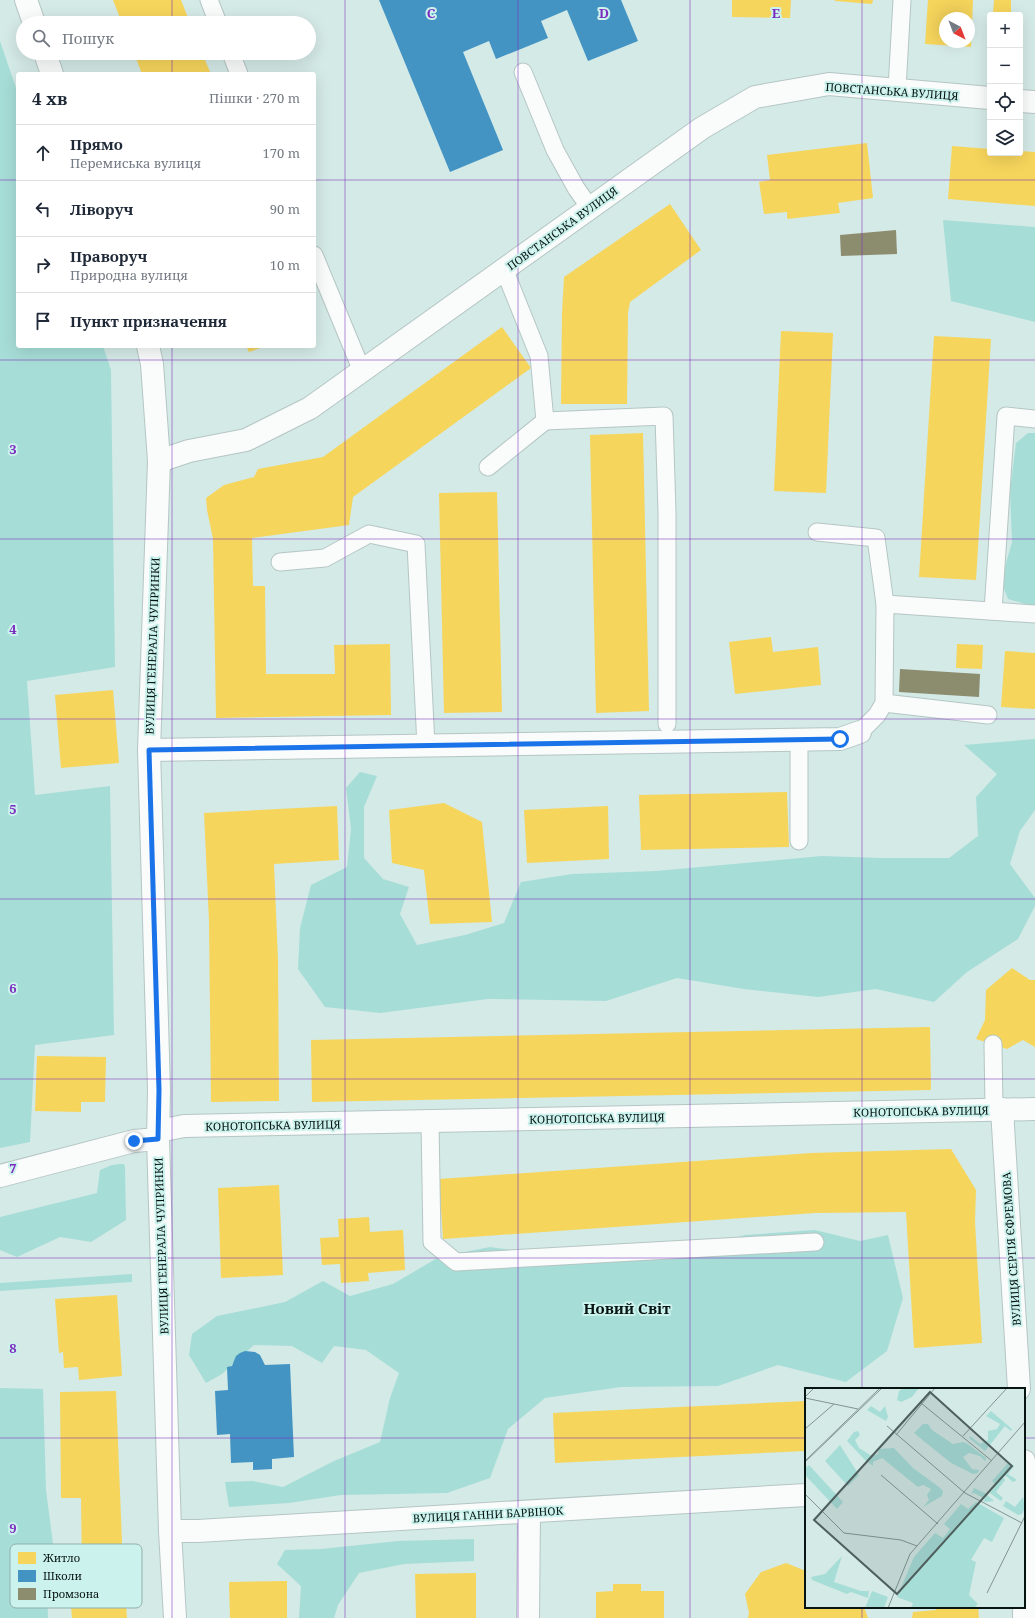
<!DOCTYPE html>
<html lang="uk">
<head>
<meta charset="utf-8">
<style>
	:root { --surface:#fff; --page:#f6f6f7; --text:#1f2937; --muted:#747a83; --line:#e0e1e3 }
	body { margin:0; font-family:"Noto Serif",serif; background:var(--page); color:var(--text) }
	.controls { position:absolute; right:12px; top:12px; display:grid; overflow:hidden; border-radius:4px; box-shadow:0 4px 16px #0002 }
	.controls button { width:36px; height:36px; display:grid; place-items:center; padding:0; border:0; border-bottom:1px solid var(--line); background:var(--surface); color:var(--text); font:20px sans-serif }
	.compass { position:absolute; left:939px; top:12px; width:36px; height:36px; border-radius:50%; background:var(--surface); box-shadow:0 4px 16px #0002; rotate:138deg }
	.stop { position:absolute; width:12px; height:12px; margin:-9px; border:3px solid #1a73e8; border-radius:50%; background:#fff }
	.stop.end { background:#1a73e8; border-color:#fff; box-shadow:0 1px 4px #0008 }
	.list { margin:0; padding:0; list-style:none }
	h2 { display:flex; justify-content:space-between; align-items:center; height:52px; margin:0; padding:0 16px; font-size:17px }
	h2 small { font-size:13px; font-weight:400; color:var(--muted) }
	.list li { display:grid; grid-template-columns:26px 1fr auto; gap:12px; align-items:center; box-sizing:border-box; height:56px; padding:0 16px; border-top:1px solid var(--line) }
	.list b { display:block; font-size:15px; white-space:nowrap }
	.list p { margin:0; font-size:13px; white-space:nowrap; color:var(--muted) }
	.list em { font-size:13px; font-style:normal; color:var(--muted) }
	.icon { flex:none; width:22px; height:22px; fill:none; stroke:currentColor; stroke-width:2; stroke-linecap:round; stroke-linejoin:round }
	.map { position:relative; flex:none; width:1035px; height:1618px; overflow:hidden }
	.search { position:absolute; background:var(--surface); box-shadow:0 4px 16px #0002; left:16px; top:16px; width:300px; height:44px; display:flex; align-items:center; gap:10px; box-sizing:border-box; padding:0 14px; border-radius:22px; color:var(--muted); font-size:15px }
	.panel { position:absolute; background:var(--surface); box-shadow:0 4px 16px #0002; left:16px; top:72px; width:300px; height:276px; border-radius:4px }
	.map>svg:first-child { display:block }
</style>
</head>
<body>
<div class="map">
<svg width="1035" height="1618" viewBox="0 0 1035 1618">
	<rect width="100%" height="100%" fill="#d4eae7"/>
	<g fill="#a7ddd7">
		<path d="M 0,41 L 18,94 L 18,346 L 103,346 L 111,370 L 115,667 L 27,681 L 35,795 L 110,786 L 114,1035 L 35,1045 L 30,1142 L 0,1148 Z"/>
		<path d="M 943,220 L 1035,227 L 1035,322 L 951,301 Z"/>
		<path d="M 1028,433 L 1035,433 L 1035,607 L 1008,599 L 1001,581 L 1012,542 L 1010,491 L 1016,443 Z"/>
		<path d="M 1035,739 L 1035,810 L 1020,831 L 1010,864 L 1035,898 L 1035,906 L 1018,939 L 967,972 L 934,1002 L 876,989 L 818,997 L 744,989 L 677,978 L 606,1001 L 488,999 L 380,1013 L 325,1007 L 298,969 L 300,928 L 311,885 L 347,867 L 351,829 L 346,788 L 360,772 L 377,776 L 364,807 L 364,858 L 383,879 L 409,887 L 400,914 L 417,945 L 465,935 L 504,923 L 521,882 L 572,874 L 656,871 L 822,856 L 880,858 L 949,858 L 978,836 L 976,797 L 997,774 L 964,745 Z"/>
		<path d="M 121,1164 L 124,1164 L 125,1167 L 126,1220 L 91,1242 L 60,1237 L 17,1257 L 0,1250 L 0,1217 L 97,1193 L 100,1170 L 112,1165 Z"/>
		<path d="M 815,1230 L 860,1241 L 888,1235 L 903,1298 L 887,1351 L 846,1382 L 778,1365 L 718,1386 L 621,1387 L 545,1398 L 508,1429 L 490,1478 L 447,1493 L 341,1495 L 289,1503 L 229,1507 L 225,1482 L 253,1481 L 283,1487 L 334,1461 L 380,1442 L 390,1398 L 399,1373 L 366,1350 L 334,1346 L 322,1363 L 292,1346 L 254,1345 L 222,1374 L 206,1383 L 189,1355 L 192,1334 L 217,1316 L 285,1302 L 323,1281 L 350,1296 L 393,1284 L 439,1257 L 490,1247 L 562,1257 L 702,1246 L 745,1235 Z"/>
		<path d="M 132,1274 L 132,1282 L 0,1291 L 0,1283 Z"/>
		<path d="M 0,1388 L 43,1389 L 46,1490 L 55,1559 L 47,1585 L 48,1618 L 0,1618 Z"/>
		<path d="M 474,1539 L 474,1561 L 404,1564 L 359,1573 L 338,1605 L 334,1618 L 299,1618 L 301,1586 L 277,1564 L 285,1550 L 321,1549 L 398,1541 Z"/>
	</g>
	<g fill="#f6d55c" fill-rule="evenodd">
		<path d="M 113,0 L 181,0 L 190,23 L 122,23 Z"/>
		<path d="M 732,0 L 791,0 L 790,18 L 732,17 Z"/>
		<path d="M 835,0 L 873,0 L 872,4 L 835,1 Z"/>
		<path d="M 928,0 L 973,0 L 971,47 L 925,44 ZM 945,18 L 969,18 L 969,42 L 945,42 Z"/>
		<path d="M 994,0 L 1011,0 L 1011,15 L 993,15 Z"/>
		<path d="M 134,53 L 202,53 L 211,74 L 142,74 Z"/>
		<path d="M 867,143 L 873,198 L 838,203 L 840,213 L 787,219 L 787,212 L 764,214 L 759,182 L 770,180 L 767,155 Z"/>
		<path d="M 952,146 L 990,149 L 990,153 L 1020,153 L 1020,151 L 1035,152 L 1035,206 L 948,199 Z"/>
		<path d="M 670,204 L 701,250 L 630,302 L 628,313 L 627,404 L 561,404 L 562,313 L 564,277 Z"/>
		<path d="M 502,327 L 531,368 L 353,497 L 349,525 L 252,538 L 253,586 L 265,586 L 266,674 L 335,674 L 334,645 L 390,644 L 391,715 L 216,718 L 213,539 L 207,510 L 206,498 L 224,485 L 254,477 L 258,469 L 323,457 Z"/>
		<path d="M 781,331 L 833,333 L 826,493 L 774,491 Z"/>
		<path d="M 934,336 L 991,339 L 976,580 L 919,577 Z"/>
		<path d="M 246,346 L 265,346 L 249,352 Z"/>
		<path d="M 643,433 L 649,711 L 596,713 L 590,435 Z"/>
		<path d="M 497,492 L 502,712 L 444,713 L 439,493 Z"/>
		<path d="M 771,637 L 773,652 L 818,647 L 821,685 L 735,694 L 729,642 Z"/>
		<path d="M 957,644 L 983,645 L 982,669 L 956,668 Z"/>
		<path d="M 1005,651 L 1035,653 L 1035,709 L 1001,707 Z"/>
		<path d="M 113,690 L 119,763 L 61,768 L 55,695 Z"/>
		<path d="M 787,792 L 789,847 L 641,850 L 639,795 Z"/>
		<path d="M 444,803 L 482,822 L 492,922 L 430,924 L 424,870 L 392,863 L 389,810 Z"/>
		<path d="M 337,806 L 339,860 L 274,864 L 278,960 L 279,1101 L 211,1102 L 209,921 L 204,813 Z"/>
		<path d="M 608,806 L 609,859 L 527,863 L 524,810 Z"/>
		<path d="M 1012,968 L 1030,980 L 1035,980 L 1035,1047 L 1023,1040 L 1007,1049 L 976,1039 L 985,1020 L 986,990 Z"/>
		<path d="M 930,1027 L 931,1090 L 312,1102 L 311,1040 Z"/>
		<path d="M 37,1056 L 106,1057 L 105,1102 L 81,1102 L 81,1112 L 35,1111 Z"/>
		<path d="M 951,1149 L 976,1190 L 975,1222 L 982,1343 L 914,1348 L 906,1212 L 815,1213 L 443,1239 L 439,1179 L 811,1153 Z"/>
		<path d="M 279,1185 L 283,1275 L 221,1278 L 218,1188 Z"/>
		<path d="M 369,1217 L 370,1232 L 403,1230 L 405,1270 L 368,1273 L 369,1281 L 341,1283 L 340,1264 L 322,1265 L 320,1238 L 339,1237 L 338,1219 Z"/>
		<path d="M 117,1295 L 122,1376 L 79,1380 L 78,1367 L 64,1368 L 63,1352 L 59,1353 L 55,1299 Z"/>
		<path d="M 116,1391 L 123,1568 L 127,1618 L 72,1618 L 68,1572 L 82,1571 L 81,1498 L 61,1498 L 60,1392 Z"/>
		<path d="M 806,1401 L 806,1451 L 555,1463 L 553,1413 Z"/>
		<path d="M 786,1563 L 806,1571 L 806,1607 L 864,1607 L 868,1618 L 748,1618 L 749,1613 L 745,1594 L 761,1572 Z"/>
		<path d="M 476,1573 L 476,1618 L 416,1618 L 415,1574 Z"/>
		<path d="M 287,1581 L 287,1618 L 230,1618 L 229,1582 Z"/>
		<path d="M 613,1584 L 641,1584 L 641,1591 L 664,1591 L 664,1618 L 596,1618 L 596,1592 L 613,1591 Z"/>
		<path d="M 936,1607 L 978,1607 L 979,1618 L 912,1618 L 913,1612 L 936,1610 Z"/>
	</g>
	<g fill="#4393c3">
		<path d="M 379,0 L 621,0 L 638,41 L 588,61 L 567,10 L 541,21 L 548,38 L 496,59 L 489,41 L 463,52 L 503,150 L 450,172 Z"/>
		<path d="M 245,1351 L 255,1352 L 260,1355 L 265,1365 L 290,1364 L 294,1457 L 272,1459 L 272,1469 L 253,1470 L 253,1462 L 231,1463 L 230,1434 L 217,1435 L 215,1391 L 228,1390 L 227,1367 L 232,1366 L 236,1356 L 240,1353 Z"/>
	</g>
	<g fill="#8c8c6e">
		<path d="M 896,230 L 897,254 L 841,256 L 840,235 Z"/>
		<path d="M 900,669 L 980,674 L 979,697 L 899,692 Z"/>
	</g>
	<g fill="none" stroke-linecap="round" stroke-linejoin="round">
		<g stroke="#b5c6c4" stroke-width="19">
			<g id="lane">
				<path d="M 209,0 L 218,23"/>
				<path d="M 231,53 L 239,74"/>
				<path d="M 523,72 L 555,150 L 576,188 L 590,208"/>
				<path d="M 897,89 L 902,0"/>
				<path d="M 314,255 L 362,371"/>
				<path d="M 545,421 L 664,416 L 667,512 L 667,724"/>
				<path d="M 488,467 L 545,421 L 539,356 L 504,269"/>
				<path d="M 817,532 L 876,538 L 885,604 L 884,703 L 877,715 L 860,732"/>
				<path d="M 280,562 L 325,558 L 369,534 L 416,544 L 426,746"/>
				<path d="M 885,604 L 1035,614"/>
				<path d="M 993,611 L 1006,416 L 1035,419"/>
				<path d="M 884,703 L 988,715"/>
				<path d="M 799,739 L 799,841"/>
				<path d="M 993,1044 L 994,1109"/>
				<path d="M 430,1122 L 432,1242 L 456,1262 L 815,1242"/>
			</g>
		</g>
		<g stroke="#b5c6c4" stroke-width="24">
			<g id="street">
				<path d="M 26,0 L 34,23"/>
				<path d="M 45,53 L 52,74"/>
				<path d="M 1020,101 L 1035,102"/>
				<path d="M 148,346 L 152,364 L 159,461 L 149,750 L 159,1090 L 158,1139 L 170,1531 L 175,1618"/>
				<path d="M 159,461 L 189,451 L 246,440 L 310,408 L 702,128 L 755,97 L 829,84 L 990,98"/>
				<path d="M 149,750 L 840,739 L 860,732"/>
				<path d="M 1002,1109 L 1019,1389"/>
				<path d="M 159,1131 L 184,1126 L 1035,1109"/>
				<path d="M 0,1176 L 134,1141 L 158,1139"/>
				<path d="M 1024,1461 L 1025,1482 L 1024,1618"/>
				<path d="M 170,1531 L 198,1531 L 806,1495"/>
				<path d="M 528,1618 L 529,1512"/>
			</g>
		</g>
		<use href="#lane" stroke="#f9fcfb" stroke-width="17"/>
		<use href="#street" stroke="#f9fcfb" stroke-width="22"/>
	</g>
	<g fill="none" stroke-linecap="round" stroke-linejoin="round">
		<path stroke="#1a73e8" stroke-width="5" d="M 134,1141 L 158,1139 L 159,1090 L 149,750 L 840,739"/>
	</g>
	<path fill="none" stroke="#7b2cbf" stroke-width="1" stroke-opacity="0.55" d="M 172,0 L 172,23M 345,0 L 345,1618M 518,0 L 518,1618M 690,0 L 690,1618M 862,0 L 862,1389M 172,53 L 172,74M 0,180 L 18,180M 314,180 L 1035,180M 172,346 L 172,1618M 0,360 L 1035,360M 0,539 L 1035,539M 0,719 L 1035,719M 0,899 L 1035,899M 0,1079 L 1035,1079M 0,1258 L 1035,1258M 0,1438 L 806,1438M 1024,1438 L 1035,1438M 862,1607 L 862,1618"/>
	<g text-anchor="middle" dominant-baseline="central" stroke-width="4" stroke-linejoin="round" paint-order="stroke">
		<g font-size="11" fill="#061412" stroke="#ccf2ed">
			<text transform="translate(892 91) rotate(4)">ПОВСТАНСЬКА ВУЛИЦЯ</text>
			<text transform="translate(562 228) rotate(-36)">ПОВСТАНСЬКА ВУЛИЦЯ</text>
			<text transform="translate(152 646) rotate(-88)">ВУЛИЦЯ ГЕНЕРАЛА ЧУПРИНКИ</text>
			<text transform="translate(921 1111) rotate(-1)">КОНОТОПСЬКА ВУЛИЦЯ</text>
			<text transform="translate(597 1118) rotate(-1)">КОНОТОПСЬКА ВУЛИЦЯ</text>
			<text transform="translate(273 1125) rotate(-1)">КОНОТОПСЬКА ВУЛИЦЯ</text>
			<text transform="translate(161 1246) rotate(-92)">ВУЛИЦЯ ГЕНЕРАЛА ЧУПРИНКИ</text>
			<text transform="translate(1011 1249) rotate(-94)">ВУЛИЦЯ СЕРГІЯ ЄФРЕМОВА</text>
			<text transform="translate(488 1514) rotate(-3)">ВУЛИЦЯ ГАННИ БАРВІНОК</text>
		</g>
		<g font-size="15" font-weight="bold" fill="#061412" stroke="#ccf2ed">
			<text x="627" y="1308">Новий Світ</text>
		</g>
	</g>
	<g transform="translate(805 1388)">
		<rect width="220" height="220" fill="#d4eae7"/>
		<path d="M 99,0 L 114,0 L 107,9 L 96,14 L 92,12 L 94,3 ZM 66,18 L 75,24 L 80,18 L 83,29 L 81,33 L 62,22 ZM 186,23 L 207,41 L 206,43 L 200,38 L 180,63 L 164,50 L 165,48 L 175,56 L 183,52 L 183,43 L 192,41 L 195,36 L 181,28 ZM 118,36 L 123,36 L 127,42 L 148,56 L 158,54 L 163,56 L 181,70 L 180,73 L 175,68 L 164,65 L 158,69 L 167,81 L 174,82 L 173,85 L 168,86 L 146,75 L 115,50 L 109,45 ZM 53,43 L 55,47 L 50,52 L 54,60 L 67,68 L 73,66 L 74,61 L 89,60 L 108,80 L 134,99 L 138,103 L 137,108 L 118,119 L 124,112 L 122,107 L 126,101 L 118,97 L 113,99 L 77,70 L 68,74 L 68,78 L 61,73 L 42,53 L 49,44 ZM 35,57 L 54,87 L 43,98 L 20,73 ZM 204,74 L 209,78 L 203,86 L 212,92 L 208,94 L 201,88 L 198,89 L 200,92 L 191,104 L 198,110 L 196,113 L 172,96 L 185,105 L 191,97 L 187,93 ZM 4,77 L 38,114 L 32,121 L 0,87 L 0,80 ZM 169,100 L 180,105 L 189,113 L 180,114 L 178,113 L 180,111 L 169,105 L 166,106 ZM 218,109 L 220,120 L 217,126 L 213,127 L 198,118 L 201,113 L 210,119 ZM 171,114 L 199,130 L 187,154 L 179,150 L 166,172 L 171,174 L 164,207 L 173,216 L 170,219 L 173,220 L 106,220 L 108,215 L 92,209 L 109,169 L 130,145 L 138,150 L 145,141 L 139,136 L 156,116 L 163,121 ZM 37,168 L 29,194 L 56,203 L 64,203 L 63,210 L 46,204 L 42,206 L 7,192 L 6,189 L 20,186 ZM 67,203 L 83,209 L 79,220 L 60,220 Z" fill="#a7ddd7"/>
		<path fill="none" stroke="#829492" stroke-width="1" d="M 0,9 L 9,0M 0,10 L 53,21M 116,15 L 187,73M 82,38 L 160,105M 0,41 L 29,16M 91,47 L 130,0M 158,48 L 202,0M 0,73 L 75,0M 0,74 L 77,0M 76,87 L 133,136M 160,105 L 217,135M 0,106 L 39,145 L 96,152 L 112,158M 182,205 L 220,128M 83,220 L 105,166 L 220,34"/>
		<path fill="#4e5f5d" fill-opacity="0.15" stroke="#4e5f5d" stroke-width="2" d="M 125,4 L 207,78 L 92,206 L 9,132 Z"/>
		<rect width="220" height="220" fill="none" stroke="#061412" stroke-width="2"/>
	</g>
	<rect x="10" y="1544" width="132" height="64" rx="6" fill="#ccf2ed" stroke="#91afab" stroke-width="1"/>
	<rect x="18" y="1552" width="18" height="12" fill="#f6d55c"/>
	<rect x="18" y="1570" width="18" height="12" fill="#4393c3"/>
	<rect x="18" y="1588" width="18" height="12" fill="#8c8c6e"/>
	<g font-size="11" fill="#061412">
		<text x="43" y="1562">Житло</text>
		<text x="43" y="1580">Школи</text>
		<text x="43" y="1598">Промзона</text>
	</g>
	<g font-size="13" text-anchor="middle" font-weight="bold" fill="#7b2cbf" stroke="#ccf2ed" stroke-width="4" stroke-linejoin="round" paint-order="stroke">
		<text x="431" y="18">C</text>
		<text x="604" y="18">D</text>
		<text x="776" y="18">E</text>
		<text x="13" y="454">3</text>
		<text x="13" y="634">4</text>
		<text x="13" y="814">5</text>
		<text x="13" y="993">6</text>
		<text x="13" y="1173">7</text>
		<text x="13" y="1353">8</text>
		<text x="13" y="1533">9</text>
	</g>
</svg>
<div class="controls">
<button>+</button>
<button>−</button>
<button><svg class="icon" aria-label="locate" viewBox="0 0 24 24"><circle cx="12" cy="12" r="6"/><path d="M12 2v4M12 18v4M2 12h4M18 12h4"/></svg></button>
<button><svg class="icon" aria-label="layers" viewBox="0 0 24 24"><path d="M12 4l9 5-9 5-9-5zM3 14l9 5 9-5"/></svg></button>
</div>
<svg class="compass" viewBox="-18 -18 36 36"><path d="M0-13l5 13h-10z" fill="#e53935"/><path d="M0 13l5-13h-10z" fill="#747a83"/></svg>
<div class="stop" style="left:840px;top:739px"></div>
<div class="stop end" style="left:134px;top:1141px"></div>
<div class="search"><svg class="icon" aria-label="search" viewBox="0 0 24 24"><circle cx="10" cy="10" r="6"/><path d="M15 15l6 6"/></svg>Пошук</div>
<section class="panel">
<h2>4 хв<small>Пішки · 270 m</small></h2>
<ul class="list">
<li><svg class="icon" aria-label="ahead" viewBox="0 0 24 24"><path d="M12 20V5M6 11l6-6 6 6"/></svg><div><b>Прямо</b><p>Перемиська вулиця</p></div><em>170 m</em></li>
<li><svg class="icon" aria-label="left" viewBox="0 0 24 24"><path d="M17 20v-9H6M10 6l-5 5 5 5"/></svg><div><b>Ліворуч</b></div><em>90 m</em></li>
<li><svg class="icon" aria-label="right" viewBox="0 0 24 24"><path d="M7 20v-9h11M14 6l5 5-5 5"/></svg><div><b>Праворуч</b><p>Природна вулиця</p></div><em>10 m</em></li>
<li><svg class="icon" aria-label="arrive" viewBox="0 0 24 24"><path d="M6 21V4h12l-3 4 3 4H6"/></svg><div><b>Пункт призначення</b></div></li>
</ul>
</section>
</div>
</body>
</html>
